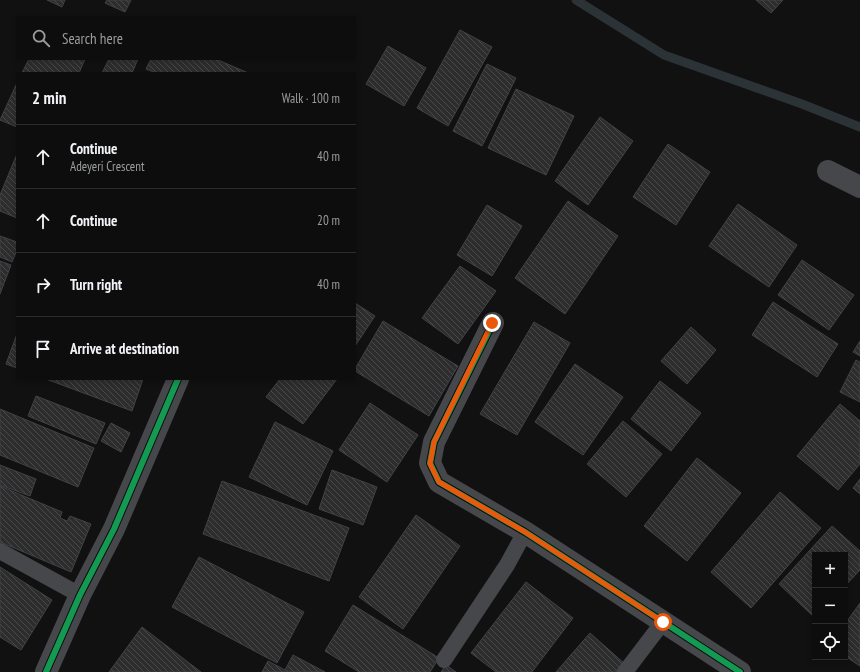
<!DOCTYPE html>
<html lang="en">
<head>
<meta charset="utf-8">
<style>
	:root { --surface:#0d0d0e; --page:#1b1b1c; --text:#f1f3f6; --muted:#9a9c9e; --line:#2d2d2e }
	body { margin:0; font-family:"PT Sans Narrow",sans-serif; background:var(--page); color:var(--text) }
	.controls { position:absolute; right:12px; bottom:12px; display:grid; overflow:hidden; border-radius:0px; box-shadow:0 2px 6px #0003 }
	.controls button { width:36px; height:36px; display:grid; place-items:center; padding:0; border:0; border-bottom:1px solid var(--line); background:var(--surface); color:var(--text); font:20px sans-serif }
	.stop { position:absolute; width:12px; height:12px; margin:-9px; border:3px solid #ea580c; border-radius:50%; background:#fff }
	.stop.end { background:#ea580c; border-color:#fff; box-shadow:0 1px 4px #0008 }
	.list { margin:0; padding:0; list-style:none }
	h2 { display:flex; justify-content:space-between; align-items:center; height:52px; margin:0; padding:0 16px; font-size:17px }
	h2 small { font-size:13px; font-weight:400; color:var(--muted) }
	.list li { display:grid; grid-template-columns:26px 1fr auto; gap:12px; align-items:center; box-sizing:border-box; height:64px; padding:0 16px; border-top:1px solid var(--line) }
	.list b { display:block; font-size:15px; white-space:nowrap }
	.list p { margin:0; font-size:13px; white-space:nowrap; color:var(--muted) }
	.list em { font-size:13px; font-style:normal; color:var(--muted) }
	.icon { flex:none; width:22px; height:22px; fill:none; stroke:currentColor; stroke-width:2; stroke-linecap:round; stroke-linejoin:round }
	.map { position:relative; flex:none; width:860px; height:672px; overflow:hidden }
	.search { position:absolute; background:var(--surface); box-shadow:0 2px 6px #0003; left:16px; top:16px; width:340px; height:44px; display:flex; align-items:center; gap:10px; box-sizing:border-box; padding:0 14px; border-radius:0px; color:var(--muted); font-size:15px }
	.panel { position:absolute; background:var(--surface); box-shadow:0 2px 6px #0003; left:16px; top:72px; width:340px; height:308px; border-radius:0px }
	.map>svg:first-child { display:block }
</style>
</head>
<body>
<div class="map">
<svg width="860" height="672" viewBox="0 0 860 672">
	<defs>
		<pattern id="building-back-hatch" width="6" height="6" patternUnits="userSpaceOnUse"><rect width="6" height="6" fill="#2d2d2e"/><path d="M-1 5l2 2M0 0l6 6M5-1l2 2" fill="none" stroke="#48494a"/></pattern>
	</defs>
	<rect width="100%" height="100%" fill="#111112"/>
	<g fill="none" stroke-linecap="round" stroke-linejoin="round">
		<path stroke="#2b3337" stroke-width="9" d="M 576,0 L 664,55 L 802,104 L 860,127"/>
	</g>
	<g fill="url(#building-back-hatch)" stroke="#414245">
		<path d="M 47,0 L 65,0 L 62,7 Z"/>
		<path d="M 107,0 L 131,0 L 125,12 L 105,3 Z"/>
		<path d="M 756,0 L 783,0 L 771,13 Z"/>
		<path d="M 460,30 L 492,47 L 448,126 L 417,108 Z"/>
		<path d="M 388,46 L 426,68 L 404,106 L 366,84 Z"/>
		<path d="M 29,59 L 85,59 L 79,73 L 22,73 Z"/>
		<path d="M 109,59 L 138,59 L 132,73 L 102,73 Z"/>
		<path d="M 151,59 L 216,59 L 248,73 L 156,73 L 146,69 Z"/>
		<path d="M 487,64 L 516,78 L 482,146 L 453,131 Z"/>
		<path d="M 17,83 L 17,127 L 0,120 Z"/>
		<path d="M 516,89 L 574,116 L 546,175 L 488,148 Z"/>
		<path d="M 600,117 L 633,141 L 588,205 L 555,181 Z"/>
		<path d="M 668,144 L 710,172 L 676,225 L 633,197 Z"/>
		<path d="M 17,154 L 17,218 L 0,211 L 0,195 Z"/>
		<path d="M 568,201 L 618,236 L 565,314 L 515,278 Z"/>
		<path d="M 738,204 L 797,245 L 769,287 L 709,246 Z"/>
		<path d="M 487,205 L 522,226 L 492,276 L 457,255 Z"/>
		<path d="M 0,236 L 17,242 L 17,250 L 12,262 L 0,257 Z"/>
		<path d="M 802,260 L 854,295 L 829,330 L 778,295 Z"/>
		<path d="M 0,261 L 11,265 L 0,294 Z"/>
		<path d="M 460,266 L 496,291 L 458,344 L 422,318 Z"/>
		<path d="M 773,302 L 838,344 L 817,377 L 752,335 Z"/>
		<path d="M 355,303 L 375,316 L 355,346 Z"/>
		<path d="M 383,321 L 458,366 L 429,416 L 355,371 L 355,369 Z"/>
		<path d="M 534,322 L 570,343 L 517,435 L 480,414 Z"/>
		<path d="M 691,327 L 716,350 L 687,384 L 661,361 Z"/>
		<path d="M 17,334 L 17,368 L 6,364 Z"/>
		<path d="M 860,341 L 860,356 L 853,352 Z"/>
		<path d="M 856,360 L 860,362 L 860,402 L 840,392 Z"/>
		<path d="M 575,364 L 623,397 L 583,455 L 535,422 Z"/>
		<path d="M 46,379 L 143,379 L 132,411 Z"/>
		<path d="M 280,379 L 337,379 L 303,424 L 266,397 Z"/>
		<path d="M 660,381 L 701,413 L 671,451 L 631,419 Z"/>
		<path d="M 36,396 L 105,423 L 96,444 L 28,416 Z"/>
		<path d="M 370,403 L 418,435 L 387,482 L 339,450 Z"/>
		<path d="M 840,404 L 860,421 L 860,464 L 838,490 L 797,456 Z"/>
		<path d="M 0,409 L 94,448 L 78,487 L 0,455 Z"/>
		<path d="M 623,421 L 662,454 L 626,497 L 587,464 Z"/>
		<path d="M 275,422 L 333,451 L 307,505 L 249,477 Z"/>
		<path d="M 111,423 L 130,433 L 121,452 L 101,441 Z"/>
		<path d="M 697,458 L 741,493 L 687,561 L 644,526 Z"/>
		<path d="M 0,465 L 36,479 L 30,496 L 0,485 Z"/>
		<path d="M 332,470 L 377,487 L 363,525 L 319,509 Z"/>
		<path d="M 860,479 L 860,494 L 853,488 Z"/>
		<path d="M 222,481 L 349,528 L 329,581 L 203,534 Z"/>
		<path d="M 0,486 L 62,512 L 60,518 L 67,521 L 70,516 L 91,524 L 71,572 L 0,542 Z"/>
		<path d="M 780,492 L 821,528 L 751,608 L 711,572 Z"/>
		<path d="M 416,515 L 460,546 L 403,629 L 359,597 Z"/>
		<path d="M 832,526 L 860,551 L 860,570 L 845,586 L 845,555 L 815,555 L 815,618 L 779,584 Z"/>
		<path d="M 199,557 L 304,612 L 277,663 L 172,607 Z"/>
		<path d="M 0,567 L 52,600 L 21,650 L 0,637 Z"/>
		<path d="M 526,582 L 573,618 L 532,672 L 496,672 L 471,653 Z"/>
		<path d="M 860,603 L 860,666 L 845,656 L 845,624 Z"/>
		<path d="M 353,605 L 439,658 L 430,672 L 359,672 L 325,651 Z"/>
		<path d="M 142,627 L 201,672 L 109,672 Z"/>
		<path d="M 590,633 L 625,664 L 618,672 L 556,672 Z"/>
		<path d="M 293,655 L 325,672 L 262,672 L 268,661 L 285,670 Z"/>
		<path d="M 446,665 L 456,672 L 441,672 Z"/>
	</g>
	<g fill="none" stroke-linecap="round" stroke-linejoin="round">
		<g stroke="#46474a" stroke-width="16">
			<path d="M 0,551 L 80,595"/>
			<path d="M 444,660 L 507,565 L 525,532"/>
			<path d="M 625,672 L 663,622"/>
		</g>
		<g stroke="#46474a" stroke-width="22">
			<path d="M 828,171 L 860,187"/>
			<path d="M 493,323 L 434,442 L 430,463 L 439,482 L 525,532 L 740,672"/>
			<path d="M 46,672 L 80,595 L 114,529 L 178,379"/>
		</g>
		<g stroke="#0c0c0d" stroke-width="8">
			<g id="cycleway">
				<path d="M 493,323 L 434,442 L 430,463 L 439,482 L 525,532 L 740,672"/>
				<path d="M 46,672 L 80,595 L 114,529 L 178,379"/>
			</g>
		</g>
		<use href="#cycleway" stroke="#139951" stroke-width="6"/>
	</g>
	<g fill="none" stroke-linecap="round" stroke-linejoin="round">
		<path stroke="#ea580c" stroke-width="5" d="M 492,323 L 434,442 L 430,464 L 439,482 L 525,532 L 663,622"/>
	</g>
</svg>
<div class="controls">
<button>+</button>
<button>−</button>
<button><svg class="icon" aria-label="locate" viewBox="0 0 24 24"><circle cx="12" cy="12" r="6"/><path d="M12 2v4M12 18v4M2 12h4M18 12h4"/></svg></button>
</div>
<div class="stop" style="left:663px;top:622px"></div>
<div class="stop end" style="left:492px;top:323px"></div>
<div class="search"><svg class="icon" aria-label="search" viewBox="0 0 24 24"><circle cx="10" cy="10" r="6"/><path d="M15 15l6 6"/></svg>Search here</div>
<section class="panel">
<h2>2 min<small>Walk · 100 m</small></h2>
<ul class="list">
<li><svg class="icon" aria-label="ahead" viewBox="0 0 24 24"><path d="M12 20V5M6 11l6-6 6 6"/></svg><div><b>Continue</b><p>Adeyeri Crescent</p></div><em>40 m</em></li>
<li><svg class="icon" aria-label="ahead" viewBox="0 0 24 24"><path d="M12 20V5M6 11l6-6 6 6"/></svg><div><b>Continue</b></div><em>20 m</em></li>
<li><svg class="icon" aria-label="right" viewBox="0 0 24 24"><path d="M7 20v-9h11M14 6l5 5-5 5"/></svg><div><b>Turn right</b></div><em>40 m</em></li>
<li><svg class="icon" aria-label="arrive" viewBox="0 0 24 24"><path d="M6 21V4h12l-3 4 3 4H6"/></svg><div><b>Arrive at destination</b></div></li>
</ul>
</section>
</div>
</body>
</html>
